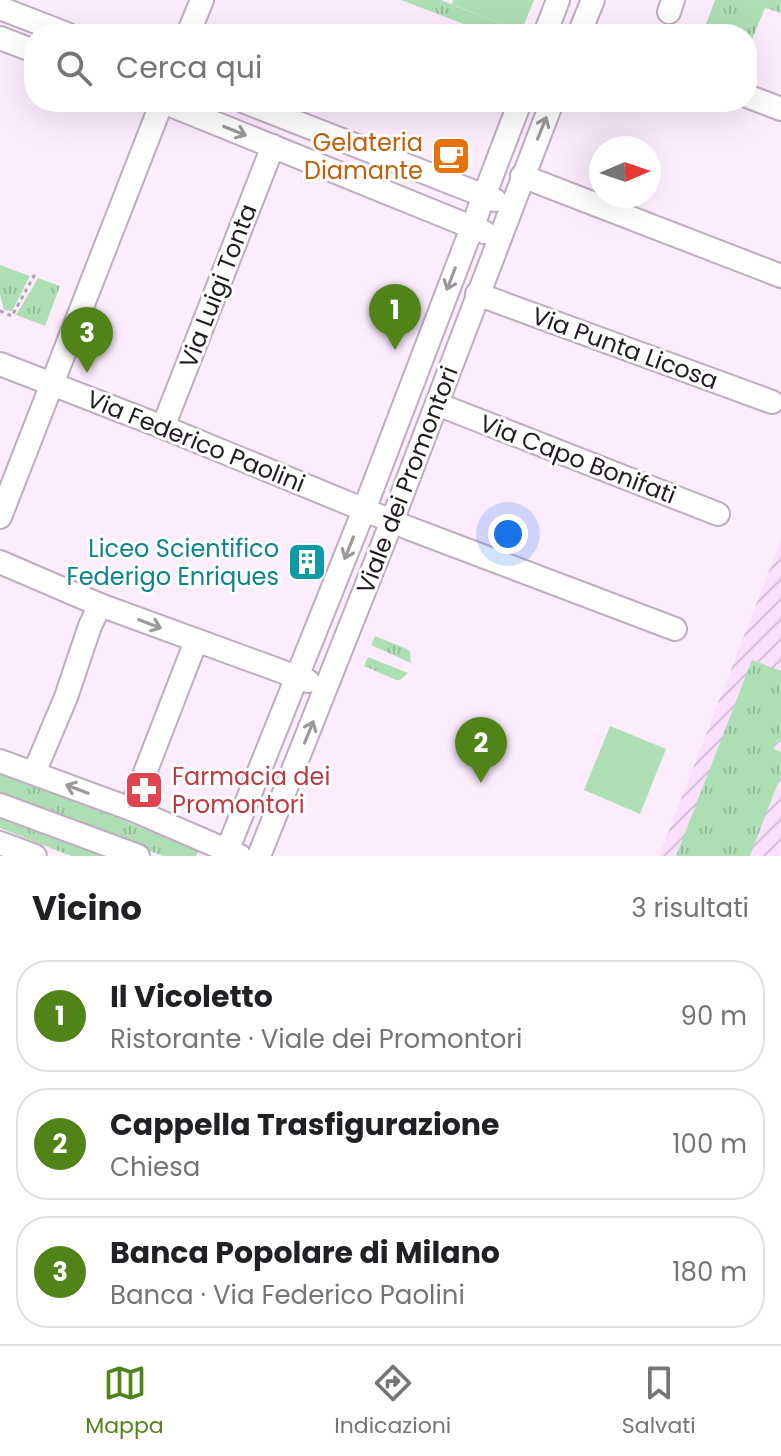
<!DOCTYPE html>
<html lang="it">
<head>
<meta charset="utf-8">
<style>
	:root { --surface:#fff; --page:#f2f2f2; --text:#202124; --muted:#757577; --line:#e0e0e0; --accent:#508419 }
	body { margin:0; font-family:Poppins,sans-serif; background:var(--page); color:var(--text) }
	.compass { position:absolute; left:589px; top:136px; width:72px; height:72px; border-radius:50%; background:var(--surface); box-shadow:0 8px 32px #0002; rotate:88deg }
	.you { position:absolute; left:508px; top:534px; width:28px; height:28px; margin:-20px; border:6px solid #fff; border-radius:50%; background:#1a73e8; box-shadow:0 0 0 12px #1a73e833 }
	.badge { display:grid; place-items:center; width:52px; height:52px; border-radius:50%; background:var(--accent); color:#fff; font-size:26px; font-weight:700 }
	.pin { position:absolute; translate:-50% -66px; filter:drop-shadow(0 2px 4px #0008) }
	.pin::after { content:''; position:absolute; top:42px; width:28px; height:24px; background:inherit; clip-path:polygon(0 0,100% 0,50% 100%) }
	.list { margin:0; padding:0; list-style:none }
	h2 { display:flex; justify-content:space-between; align-items:center; height:104px; margin:0; padding:0 32px; font-size:34px }
	h2 small { font-size:26px; font-weight:400; color:var(--muted) }
	.list li { display:grid; grid-template-columns:52px 1fr auto; gap:24px; align-items:center; box-sizing:border-box; height:112px; margin:0 16px 16px; padding:0 16px; border:2px solid var(--line); border-radius:32px }
	.list b { display:block; font-size:30px; white-space:nowrap }
	.list p { margin:0; font-size:26px; white-space:nowrap; color:var(--muted) }
	.list em { font-size:26px; font-style:normal; color:var(--muted) }
	.icon { flex:none; width:44px; height:44px; fill:none; stroke:currentColor; stroke-width:2; stroke-linecap:round; stroke-linejoin:round }
	.map { position:relative; flex:none; width:781px; height:856px; overflow:hidden }
	.search { position:absolute; background:var(--surface); box-shadow:0 8px 32px #0002; left:24px; right:24px; top:24px; height:88px; display:flex; align-items:center; gap:20px; box-sizing:border-box; padding:0 28px; border-radius:32px; color:var(--muted); font-size:30px }
	.sheet { height:488px; background:var(--surface) }
	nav { display:flex; justify-content:space-around; align-items:center; box-sizing:border-box; height:112px; border-top:2px solid var(--line); background:var(--surface); font-size:22px; color:var(--muted) }
	nav a { display:grid; justify-items:center; gap:4px }
	nav .on { color:var(--accent) }
	.map>svg:first-child { display:block }
</style>
</head>
<body>
<div class="map">
<svg width="781" height="856" viewBox="0 0 781 856">
	<defs>
		<pattern id="industrial-furrows" width="10" height="10" patternUnits="userSpaceOnUse" patternTransform="scale(2)"><rect width="10" height="10" fill="#fae0fd"/><path d="M-1 1l2-2M0 10L10 0M9 11l2-2" fill="none" stroke="#d6c0d9"/></pattern>
		<pattern id="grass-tufts" width="24" height="20" patternUnits="userSpaceOnUse" patternTransform="scale(2)"><rect width="24" height="20" fill="#aedfb4"/><path d="M3 7l-1-3M5 7V3M7 7l1-3M15 17l-1-3M17 17v-4M19 17l1-3" fill="none" stroke="#95bf9a"/></pattern>
	</defs>
	<rect width="100%" height="100%" fill="#fdecfe"/>
	<path fill="url(#industrial-furrows)" d="M 781,540 L 781,850 L 779,856 L 659,856 Z"/>
	<g fill="url(#grass-tufts)">
		<path d="M 401,0 L 441,0 L 526,34 L 490,34 Z"/>
		<path d="M 715,0 L 781,0 L 781,13 L 765,8 L 750,44 L 747,43 L 747,34 L 723,34 L 705,27 Z"/>
		<path d="M 0,265 L 30,276 L 12,311 L 4,310 L 0,294 Z"/>
		<path d="M 38,278 L 60,286 L 45,326 L 16,315 Z"/>
		<path d="M 375,636 L 407,649 L 410,652 L 411,663 L 371,645 Z"/>
		<path d="M 368,657 L 408,673 L 400,680 L 396,680 L 364,666 Z"/>
		<path d="M 752,660 L 781,671 L 781,741 L 777,740 L 773,749 L 781,752 L 781,775 L 750,856 L 676,856 Z"/>
		<path d="M 0,770 L 198,851 L 196,856 L 163,856 L 0,794 Z"/>
		<path d="M 0,814 L 104,856 L 71,856 L 0,828 Z"/>
	</g>
	<g fill="#aedfb4">
		<path d="M 453,0 L 534,0 L 521,32 L 452,4 Z"/>
		<path d="M 610,726 L 666,749 L 640,814 L 584,790 Z"/>
	</g>
	<g fill="none" stroke-linecap="round" stroke-linejoin="round">
		<g stroke="#c0acc2" stroke-width="26">
			<g id="minor">
				<path d="M 0,8 L 67,34"/>
				<path d="M 669,12 L 673,0"/>
				<path d="M 188,34 L 202,0"/>
				<path d="M 545,34 L 558,0"/>
				<path d="M 579,34 L 593,0"/>
				<path d="M 0,38 L 34,51"/>
				<path d="M 747,96 L 781,109"/>
				<path d="M 163,102 L 484,232"/>
				<path d="M 245,102 L 495,200"/>
				<path d="M 522,176 L 781,276"/>
				<path d="M 477,294 L 772,402"/>
				<path d="M 0,364 L 163,427 L 411,529 L 675,629"/>
				<path d="M 437,404 L 718,514"/>
				<path d="M 163,427 L 273,146"/>
				<path d="M 0,517 L 162,102"/>
				<path d="M 0,562 L 100,605 L 308,681"/>
				<path d="M 0,761 L 131,809 L 240,856"/>
				<path d="M 34,773 L 66,697 L 90,626 L 100,605"/>
				<path d="M 0,805 L 138,856"/>
				<path d="M 131,809 L 196,641"/>
				<path d="M 0,843 L 35,856"/>
				<path d="M 225,856 L 364,510 L 520,102"/>
				<path d="M 259,856 L 392,521 L 552,102"/>
			</g>
		</g>
		<path stroke="#b0a2b1" stroke-width="3" stroke-dasharray="4 4" stroke-linecap="butt" d="M 0,311 L 12,316 L 35,274"/>
		<use href="#minor" stroke="#fff" stroke-width="22"/>
	</g>
	<defs><path id="oneway-shaft" d="M-6 0H5M1.5-3L5.5 0L1.5 3" fill="none" stroke-width="1.6" stroke-linecap="round" stroke-linejoin="round" transform="scale(2)"/></defs>
	<g stroke="#9c989c">
		<use href="#oneway-shaft" transform="translate(542 128) rotate(-68)"/>
		<use href="#oneway-shaft" transform="translate(235 131) rotate(22)"/>
		<use href="#oneway-shaft" transform="translate(451 279) rotate(111)"/>
		<use href="#oneway-shaft" transform="translate(349 548) rotate(112)"/>
		<use href="#oneway-shaft" transform="translate(150 624) rotate(21)"/>
		<use href="#oneway-shaft" transform="translate(309 732) rotate(-68)"/>
		<use href="#oneway-shaft" transform="translate(77 789) rotate(-159)"/>
	</g>
	<defs>
		<g id="cafe-square" transform="scale(2)"><rect x="-9" y="-9" width="18" height="18" rx="4" fill="#e8710a" stroke="#fff"/><path d="M-5.5-4.5H6V0H3Q3 3.5 0 3.5H-2.5Q-5.5 3.5-5.5 0ZM3-3.2v2h1.7v-2ZM-6 4.5H4V6H-6Z" fill="#fff"/></g>
		<g id="building-square" transform="scale(2)"><rect x="-9" y="-9" width="18" height="18" rx="4" fill="#0f9aa8" stroke="#fff"/><path d="M-4-6H4V6H1V3H-1V6H-4ZM-2.5-4.3h1.7v1.8h-1.7ZM.8-4.3h1.7v1.8H.8ZM-2.5-1h1.7V.8h-1.7ZM.8-1h1.7V.8H.8Z" fill="#fff"/></g>
		<g id="pharmacy-square" transform="scale(2)"><rect x="-9" y="-9" width="18" height="18" rx="4" fill="#e0444e" stroke="#fff"/><path d="M-2-6h4v4h4v4h-4v4h-4v-4h-4v-4h4Z" fill="#fff"/></g>
	</defs>
	<g fill-rule="evenodd">
		<use href="#cafe-square" x="451" y="156"/>
		<use href="#building-square" x="307" y="562"/>
		<use href="#pharmacy-square" x="144" y="790"/>
	</g>
	<g text-anchor="middle" dominant-baseline="central" stroke-width="6" stroke-linejoin="round" paint-order="stroke">
		<g font-size="24" fill="#c56008" stroke="#fff" text-anchor="end">
			<text x="423" y="142">Gelateria<tspan x="423" dy="28">Diamante</tspan></text>
		</g>
		<g font-size="24" fill="#221b23" stroke="#fff">
			<text transform="translate(218 286) rotate(-69)">Via Luigi Tonta</text>
			<text transform="translate(625 348) rotate(20)">Via Punta Licosa</text>
			<text transform="translate(196 441) rotate(22)">Via Federico Paolini</text>
			<text transform="translate(578 459) rotate(21)">Via Capo Bonifati</text>
			<text transform="translate(407 480) rotate(-69)">Viale dei Promontori</text>
		</g>
		<g font-size="24" fill="#0d838f" stroke="#fff" text-anchor="end">
			<text x="279" y="548">Liceo Scientifico<tspan x="279" dy="28">Federigo Enriques</tspan></text>
		</g>
		<g font-size="24" fill="#be3a42" stroke="#fff" text-anchor="start">
			<text x="172" y="776">Farmacia dei<tspan x="172" dy="28">Promontori</tspan></text>
		</g>
	</g>
</svg>
<svg class="compass" viewBox="-18 -18 36 36"><path d="M0-13l5 13h-10z" fill="#e53935"/><path d="M0 13l5-13h-10z" fill="#757577"/></svg>
<div class="you"></div>
<div class="pin badge" style="left:395px;top:350px">1</div>
<div class="pin badge" style="left:481px;top:783px">2</div>
<div class="pin badge" style="left:87px;top:373px">3</div>
<div class="search"><svg class="icon" aria-label="search" viewBox="0 0 24 24"><circle cx="10" cy="10" r="6"/><path d="M15 15l6 6"/></svg>Cerca qui</div>
</div>
<section class="sheet">
<h2>Vicino<small>3 risultati</small></h2>
<ul class="list">
<li><span class="badge">1</span><div><b>Il Vicoletto</b><p>Ristorante · Viale dei Promontori</p></div><em>90 m</em></li>
<li><span class="badge">2</span><div><b>Cappella Trasfigurazione</b><p>Chiesa</p></div><em>100 m</em></li>
<li><span class="badge">3</span><div><b>Banca Popolare di Milano</b><p>Banca · Via Federico Paolini</p></div><em>180 m</em></li>
</ul>
</section>
<nav>
<a class="on"><svg class="icon" aria-label="map" viewBox="0 0 24 24"><path d="M3 6l6-2 6 2 6-2v14l-6 2-6-2-6 2zM9 4v14M15 6v14"/></svg>Mappa</a>
<a><svg class="icon" aria-label="directions" viewBox="0 0 24 24"><path d="M12 3l9 9-9 9-9-9zM9 14v-3h6M13 9l2 2-2 2"/></svg>Indicazioni</a>
<a><svg class="icon" aria-label="saved" viewBox="0 0 24 24"><path d="M7 4h10v16l-5-4-5 4z"/></svg>Salvati</a>
</nav>
</body>
</html>
